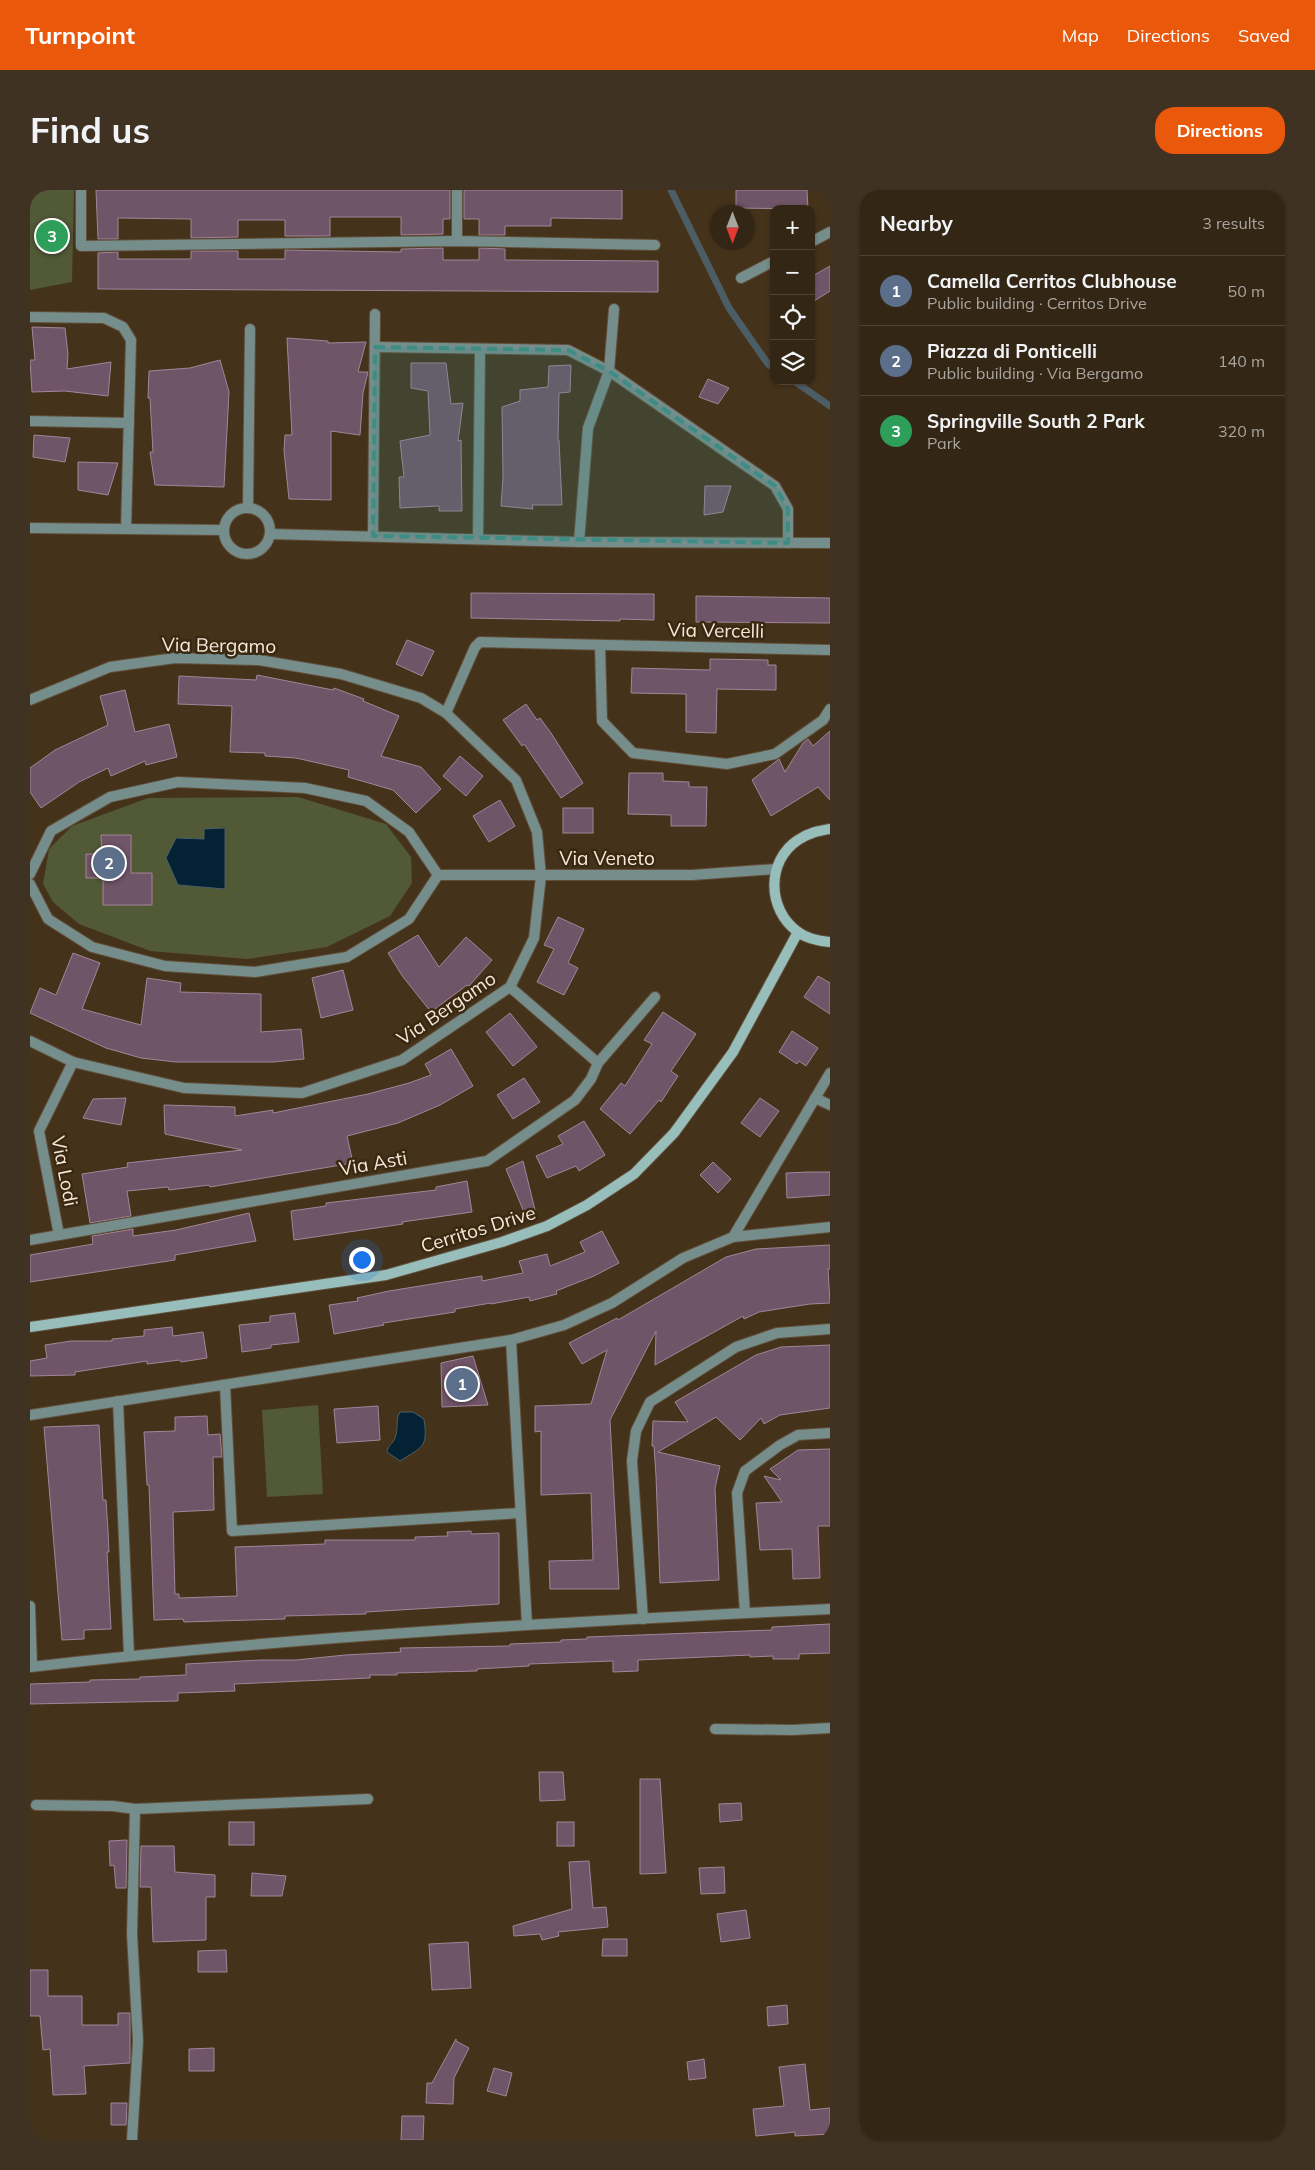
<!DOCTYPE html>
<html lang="en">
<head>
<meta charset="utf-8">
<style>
	:root { --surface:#342614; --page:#3f3222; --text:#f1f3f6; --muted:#a9a5a0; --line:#4e4334; --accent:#ea580c }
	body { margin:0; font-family:Mulish,sans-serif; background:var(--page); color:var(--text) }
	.controls { position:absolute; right:15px; top:15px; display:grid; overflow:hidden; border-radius:10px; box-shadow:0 1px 4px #0004 }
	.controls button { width:45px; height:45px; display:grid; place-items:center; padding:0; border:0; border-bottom:1px solid var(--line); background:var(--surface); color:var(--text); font:25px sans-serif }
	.compass { position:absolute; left:680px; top:15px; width:45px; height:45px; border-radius:50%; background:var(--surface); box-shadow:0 1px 4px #0004; rotate:180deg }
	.you { position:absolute; left:331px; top:1069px; width:18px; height:18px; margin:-12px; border:4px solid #fff; border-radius:50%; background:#1a73e8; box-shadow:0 0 0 8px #1a73e833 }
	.badge { display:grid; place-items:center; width:32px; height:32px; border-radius:50%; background:var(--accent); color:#fff; font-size:16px; font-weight:700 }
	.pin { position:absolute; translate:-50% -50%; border:2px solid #fff; box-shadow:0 1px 5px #0006 }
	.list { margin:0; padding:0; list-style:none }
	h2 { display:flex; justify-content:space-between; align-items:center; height:65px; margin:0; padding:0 20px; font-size:21px }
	h2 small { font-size:16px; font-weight:400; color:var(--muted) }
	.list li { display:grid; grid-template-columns:32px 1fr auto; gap:15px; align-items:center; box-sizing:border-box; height:70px; padding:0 20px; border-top:1px solid var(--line) }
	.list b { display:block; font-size:19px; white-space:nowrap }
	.list p { margin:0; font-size:16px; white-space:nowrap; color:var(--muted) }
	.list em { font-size:16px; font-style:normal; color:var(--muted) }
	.icon { flex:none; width:28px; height:28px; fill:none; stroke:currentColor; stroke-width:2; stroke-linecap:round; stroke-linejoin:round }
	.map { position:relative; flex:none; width:800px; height:1950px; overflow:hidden; border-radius:20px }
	header { display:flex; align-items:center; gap:30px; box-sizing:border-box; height:70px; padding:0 25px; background:var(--accent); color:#fff }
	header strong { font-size:24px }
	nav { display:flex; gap:28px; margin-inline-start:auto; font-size:18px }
	.intro { display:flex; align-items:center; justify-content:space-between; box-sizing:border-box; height:120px; padding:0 30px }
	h1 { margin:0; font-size:35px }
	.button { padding:12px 22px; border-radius:20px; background:var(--accent); color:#fff; font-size:18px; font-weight:700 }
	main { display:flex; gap:30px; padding:0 30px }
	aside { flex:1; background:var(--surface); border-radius:20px; box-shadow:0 1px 4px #0004 }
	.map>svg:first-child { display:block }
</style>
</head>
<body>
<header>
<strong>Turnpoint</strong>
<nav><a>Map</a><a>Directions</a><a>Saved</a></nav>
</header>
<div class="intro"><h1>Find us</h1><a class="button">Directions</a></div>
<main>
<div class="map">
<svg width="800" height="1950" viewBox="0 0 800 1950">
	<rect width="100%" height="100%" fill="#45321b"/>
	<g fill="#515937">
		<path d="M 0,0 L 44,0 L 42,92 L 0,100 Z"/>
		<path d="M 268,607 L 356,634 L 381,667 L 382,693 L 360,726 L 297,757 L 217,769 L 120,761 L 49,734 L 23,712 L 13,694 L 19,659 L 42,636 L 118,608 Z"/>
		<path d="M 288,1215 L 293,1304 L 237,1307 L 232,1220 Z"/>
	</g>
	<g fill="#032233" stroke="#4c5e65">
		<path d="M 195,638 L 195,699 L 148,695 L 136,668 L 146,648 L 174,649 L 174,639 Z"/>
		<path d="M 370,1222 L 383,1222 L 394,1229 C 398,1258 393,1256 370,1271 L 357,1262 C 358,1255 363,1254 365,1248 C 369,1239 365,1230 370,1222 Z"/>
	</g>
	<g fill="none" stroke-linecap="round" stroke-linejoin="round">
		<g stroke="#4c5e65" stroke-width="7">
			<path d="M 641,0 L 699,118 L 738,174 L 744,178"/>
			<path d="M 764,191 L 800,216"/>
		</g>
	</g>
	<g fill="#705467" stroke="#a38598">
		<path d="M 66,0 L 420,0 L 420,29 L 413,29 L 413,44 L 371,45 L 371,27 L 300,27 L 300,46 L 255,46 L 255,30 L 208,30 L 208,47 L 161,48 L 161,29 L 88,28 L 88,49 L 68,49 Z"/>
		<path d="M 434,0 L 592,0 L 592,29 L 521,28 L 521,36 L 475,36 L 475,45 L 449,45 L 449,29 L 434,29 Z"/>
		<path d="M 706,0 L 777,0 L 778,19 L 706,18 Z"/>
		<path d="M 413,58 L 413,70 L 449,70 L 449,58 L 475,59 L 475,70 L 628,71 L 628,102 L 68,99 L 68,63 L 88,62 L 88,69 L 161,69 L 161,61 L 208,61 L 208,69 L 255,69 L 255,60 L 371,62 L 371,59 Z"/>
		<path d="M 800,76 L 800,101 L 781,113 L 781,87 Z"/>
		<path d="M 2,137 L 35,138 L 38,164 L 37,179 L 81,172 L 78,206 L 35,201 L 2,202 L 0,170 L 5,170 Z"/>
		<path d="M 257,148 L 298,151 L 298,153 L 336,152 L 328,182 L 338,182 L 333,203 L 330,245 L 301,241 L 301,310 L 259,309 L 254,261 L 255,245 L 262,245 Z"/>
		<path d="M 190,170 L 199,202 L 194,297 L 125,295 L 120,262 L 123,262 L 120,208 L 118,208 L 119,181 L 160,178 Z"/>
		<path d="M 381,173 L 416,173 L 421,214 L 433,213 L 428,251 L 431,250 L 432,321 L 409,321 L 409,316 L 370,318 L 369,287 L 374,287 L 370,251 L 400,245 L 398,201 L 381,198 Z"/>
		<path d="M 541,175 L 540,202 L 529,203 L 528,250 L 529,250 L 532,315 L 502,315 L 503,319 L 471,316 L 473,287 L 472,217 L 490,211 L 490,200 L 518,197 L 519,176 Z"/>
		<path d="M 678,189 L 699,198 L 688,214 L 669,207 Z"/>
		<path d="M 4,245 L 40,248 L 35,272 L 3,267 Z"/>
		<path d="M 48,272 L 88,273 L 78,305 L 48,300 Z"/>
		<path d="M 675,296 L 701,296 L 693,322 L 674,325 Z"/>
		<path d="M 441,403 L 624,404 L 624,430 L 590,429 L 590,431 L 441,428 Z"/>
		<path d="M 666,406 L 800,408 L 800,433 L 666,432 Z"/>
		<path d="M 377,450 L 404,461 L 392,486 L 366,474 Z"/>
		<path d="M 680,469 L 738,470 L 738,475 L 746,475 L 746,500 L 687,499 L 686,543 L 656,542 L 656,504 L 601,503 L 602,478 L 680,480 Z"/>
		<path d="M 227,485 L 303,500 L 304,498 L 334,509 L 333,511 L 369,526 L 351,566 L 391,577 L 411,599 L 386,623 L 363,600 L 318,587 L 319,580 L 266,568 L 235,566 L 235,563 L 200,562 L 202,516 L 148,514 L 149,486 L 226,490 Z"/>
		<path d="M 95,500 L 105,542 L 139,534 L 147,567 L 116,575 L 115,571 L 81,586 L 78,578 L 49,592 L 11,618 L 0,602 L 0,578 L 25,560 L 78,535 L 70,506 Z"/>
		<path d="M 496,514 L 507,530 L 510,528 L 521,543 L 553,593 L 531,608 L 494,554 L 492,556 L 473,530 Z"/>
		<path d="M 800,541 L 800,610 L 788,597 L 741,626 L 722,590 L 749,569 L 755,582 L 773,553 L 778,549 L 783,556 Z"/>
		<path d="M 430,566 L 453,586 L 436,606 L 413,586 Z"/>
		<path d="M 599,583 L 633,583 L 633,591 L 659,592 L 659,597 L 677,597 L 676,636 L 641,636 L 641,625 L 598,624 Z"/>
		<path d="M 470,610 L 485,636 L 459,652 L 443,626 Z"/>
		<rect x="533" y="618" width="30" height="25"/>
		<path d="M 71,645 L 101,645 L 101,683 L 122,683 L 122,715 L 73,715 L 73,688 L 56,688 L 56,664 L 72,664 Z"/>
		<path d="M 528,727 L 554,739 L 538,773 L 548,778 L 534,805 L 507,792 L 524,759 L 514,755 Z"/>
		<path d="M 388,745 L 409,777 L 436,747 L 462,770 L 439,796 L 437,795 L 401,822 L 373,787 L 358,763 Z"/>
		<path d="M 43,763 L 70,773 L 52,819 L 111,835 L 117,788 L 151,793 L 150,802 L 231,804 L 231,842 L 271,839 L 274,869 L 243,872 L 146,872 L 111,868 L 76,858 L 0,823 L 10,798 L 26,805 Z"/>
		<path d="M 313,780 L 323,820 L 291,828 L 282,788 Z"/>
		<path d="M 788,786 L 800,793 L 800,824 L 774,807 Z"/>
		<path d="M 633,822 L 666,844 L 641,881 L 648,886 L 631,912 L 629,910 L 600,944 L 570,919 L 591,893 L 595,896 L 622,854 L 614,850 Z"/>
		<path d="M 480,823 L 507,857 L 483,876 L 456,842 Z"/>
		<path d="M 762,841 L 788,858 L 776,876 L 769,871 L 767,874 L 749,862 Z"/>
		<path d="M 421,859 L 443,896 L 410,915 L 368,933 L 317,946 L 323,973 L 180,997 L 179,995 L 139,1000 L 138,997 L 97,1001 L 101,1026 L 60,1033 L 52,984 L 98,977 L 97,973 L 212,960 L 135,944 L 134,915 L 205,917 L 205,926 L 243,920 L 243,923 L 338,904 L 379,893 L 401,885 L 395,874 Z"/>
		<path d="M 494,888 L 510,912 L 483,929 L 467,905 Z"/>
		<path d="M 96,908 L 91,935 L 53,928 L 63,909 Z"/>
		<path d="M 730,908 L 749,921 L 730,947 L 711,933 Z"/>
		<path d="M 554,931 L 575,965 L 549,981 L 546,976 L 517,988 L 506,966 L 533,954 L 528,946 Z"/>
		<path d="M 493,971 L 506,1024 L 496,1027 L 476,979 Z"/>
		<path d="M 683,972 L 701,989 L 688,1003 L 670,985 Z"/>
		<path d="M 778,982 L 800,982 L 800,1005 L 757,1008 L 756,983 Z"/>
		<path d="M 437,991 L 442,1022 L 372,1032 L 373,1034 L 264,1050 L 261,1021 L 296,1016 L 296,1013 L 406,1000 L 406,997 Z"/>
		<path d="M 219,1023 L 226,1051 L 145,1065 L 145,1070 L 0,1092 L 0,1065 L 63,1054 L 62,1046 L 103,1039 L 103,1046 L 146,1040 Z"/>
		<path d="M 572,1041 L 589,1073 L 564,1086 L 526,1101 L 527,1104 L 500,1111 L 499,1107 L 461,1114 L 461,1113 L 425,1119 L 425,1122 L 353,1133 L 354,1135 L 304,1144 L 299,1115 L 328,1111 L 327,1108 L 359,1101 L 452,1086 L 452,1091 L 493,1083 L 489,1071 L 517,1064 L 520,1076 L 555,1062 L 550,1052 Z"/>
		<path d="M 800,1055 L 800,1079 L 798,1079 L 800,1113 L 780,1114 L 729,1122 L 714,1129 L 713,1126 L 625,1175 L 626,1141 L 580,1230 L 589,1399 L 520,1399 L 519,1371 L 563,1370 L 561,1303 L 511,1305 L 511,1241 L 505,1242 L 505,1216 L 561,1214 L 577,1160 L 552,1174 L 539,1153 L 587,1128 L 588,1130 L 696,1067 L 726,1059 Z"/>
		<path d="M 265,1123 L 269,1152 L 241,1155 L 241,1158 L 212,1162 L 209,1135 L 240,1132 L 240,1126 Z"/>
		<path d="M 142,1137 L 143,1146 L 173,1142 L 177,1168 L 151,1172 L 150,1170 L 117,1174 L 117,1171 L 45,1182 L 45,1185 L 0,1186 L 0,1171 L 17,1168 L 15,1155 L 41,1151 L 82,1151 L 82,1149 L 114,1146 L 114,1140 Z"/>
		<path d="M 800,1155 L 800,1218 L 750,1225 L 734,1234 L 731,1228 L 710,1250 L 686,1227 L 628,1262 L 690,1276 L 685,1298 L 689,1390 L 630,1393 L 626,1286 L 624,1256 L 622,1256 L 623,1231 L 658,1232 L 645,1212 L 726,1165 L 751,1157 Z"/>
		<path d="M 443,1166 L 458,1215 L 412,1217 L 411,1173 Z"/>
		<path d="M 348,1216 L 350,1250 L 307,1253 L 304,1219 Z"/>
		<path d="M 177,1226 L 178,1245 L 190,1244 L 192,1267 L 183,1267 L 184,1320 L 143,1322 L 145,1404 L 149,1404 L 149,1408 L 207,1406 L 205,1357 L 295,1354 L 295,1350 L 385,1350 L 385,1347 L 418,1346 L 417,1342 L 441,1341 L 441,1344 L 469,1343 L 469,1414 L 336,1422 L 336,1424 L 255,1426 L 255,1429 L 154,1432 L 153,1429 L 124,1430 L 119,1295 L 117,1295 L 114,1242 L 145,1241 L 145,1227 Z"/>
		<path d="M 69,1235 L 73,1310 L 76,1310 L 78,1340 L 79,1362 L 77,1362 L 81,1439 L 54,1440 L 54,1449 L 32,1450 L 14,1237 Z"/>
		<path d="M 800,1259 L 800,1336 L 788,1336 L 790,1388 L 763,1389 L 762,1359 L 730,1360 L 726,1313 L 752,1312 L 734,1286 L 751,1290 L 740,1279 L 768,1260 Z"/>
		<path d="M 800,1434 L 800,1463 L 769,1464 L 769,1469 L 743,1469 L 743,1466 L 720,1467 L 720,1465 L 608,1470 L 608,1481 L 583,1482 L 583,1471 L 499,1474 L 499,1476 L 447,1479 L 447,1481 L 367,1483 L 367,1485 L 340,1485 L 340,1488 L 204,1494 L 205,1501 L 148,1503 L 148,1511 L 0,1514 L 0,1494 L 60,1492 L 60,1490 L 110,1489 L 110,1487 L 156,1485 L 156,1474 L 231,1470 L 266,1470 L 315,1465 L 371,1462 L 370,1458 L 480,1456 L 480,1454 L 531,1452 L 531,1450 L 557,1449 L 557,1447 L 742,1440 L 742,1437 Z"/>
		<path d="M 509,1582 L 533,1582 L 535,1610 L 510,1611 Z"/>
		<path d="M 610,1589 L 630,1589 L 636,1683 L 610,1684 Z"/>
		<path d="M 711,1613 L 712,1630 L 690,1632 L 689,1614 Z"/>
		<rect x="199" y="1632" width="25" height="23"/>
		<rect x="527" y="1632" width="17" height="24"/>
		<path d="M 97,1650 L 96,1698 L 86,1698 L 84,1675 L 80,1676 L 79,1651 Z"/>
		<path d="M 111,1656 L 144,1656 L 145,1682 L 185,1685 L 185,1707 L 176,1707 L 176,1750 L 123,1752 L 121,1697 L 110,1697 Z"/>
		<path d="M 559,1671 L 563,1718 L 576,1717 L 578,1737 L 528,1742 L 529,1746 L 512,1750 L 510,1744 L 484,1746 L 483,1736 L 542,1719 L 539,1672 Z"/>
		<path d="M 694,1677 L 695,1703 L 671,1704 L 669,1678 Z"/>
		<path d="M 222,1683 L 256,1686 L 252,1706 L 221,1706 Z"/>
		<path d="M 716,1720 L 720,1748 L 691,1752 L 687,1724 Z"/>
		<path d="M 573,1749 L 597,1749 L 597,1766 L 572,1766 Z"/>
		<path d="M 438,1752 L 441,1798 L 402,1800 L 399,1754 Z"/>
		<path d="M 196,1760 L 197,1782 L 168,1782 L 168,1761 Z"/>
		<path d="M 0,1780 L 18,1780 L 18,1806 L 52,1806 L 52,1835 L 88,1835 L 88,1823 L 100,1823 L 100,1873 L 54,1876 L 56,1904 L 23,1905 L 20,1859 L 13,1860 L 10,1826 L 0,1826 Z"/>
		<path d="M 757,1815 L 758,1834 L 738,1836 L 737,1817 Z"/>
		<path d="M 426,1849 L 426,1851 L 439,1858 L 424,1888 L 423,1914 L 396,1913 L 397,1893 L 402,1893 Z"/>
		<path d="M 184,1858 L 184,1881 L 159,1881 L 159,1859 Z"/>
		<path d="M 674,1869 L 676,1888 L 659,1890 L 657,1872 Z"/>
		<path d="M 775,1874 L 780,1920 L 800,1918 L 800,1944 L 765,1946 L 765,1942 L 726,1946 L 723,1919 L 754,1916 L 749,1877 Z"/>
		<path d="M 464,1878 L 482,1883 L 476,1906 L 457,1901 Z"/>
		<path d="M 81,1913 L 97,1913 L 96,1935 L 81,1935 Z"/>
		<path d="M 372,1926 L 394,1926 L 393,1950 L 371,1950 Z"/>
	</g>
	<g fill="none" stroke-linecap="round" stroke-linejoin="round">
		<g stroke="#614f3a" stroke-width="12">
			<g id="street">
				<path d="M 51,0 L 51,56 L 427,51 L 625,55"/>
				<path d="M 427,0 L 427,51"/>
				<path d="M 781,52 L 800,42"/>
				<path d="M 711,88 L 744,71"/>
				<path d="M 0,127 L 74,128 L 93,137 L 101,150 L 96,339"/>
				<path d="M 345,157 L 538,160 L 579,181 L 745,296 L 758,319 L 758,353"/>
				<path d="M 0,231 L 99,233"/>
				<path d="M 218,318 L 220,139"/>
				<circle cx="217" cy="341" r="23"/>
				<path d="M 0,338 L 193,340"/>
				<path d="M 240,344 L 549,352 L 800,353"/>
				<path d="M 343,346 L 345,124"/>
				<path d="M 448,349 L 450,159"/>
				<path d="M 549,352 L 558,238 L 579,181 L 584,119"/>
				<path d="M 570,455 L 572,531 L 603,563 L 697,574 L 745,564 L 793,530 L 800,519"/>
				<path d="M 0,510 L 80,477 L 145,468 L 229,470 L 311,484 L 391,508 L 416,523 L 486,590 L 507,642 L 511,686 L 504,748 L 480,797 L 372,870 L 272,903 L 154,898 L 43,872 L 0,851"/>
				<path d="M 416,523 L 445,457 L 450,452 L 800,460"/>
				<path d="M 0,684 L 21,641 L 80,607 L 148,592 L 275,598 L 336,611 L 379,642 L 408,685 L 379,729 L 317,767 L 225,782 L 135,776 L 62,757 L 18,729 L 0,694"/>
				<path d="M 408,685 L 662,685 L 746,679"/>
				<path d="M 480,797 L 568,873"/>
				<path d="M 785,908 L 800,915"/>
				<path d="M 29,1045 L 9,941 L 43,872"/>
				<path d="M 703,1047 L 800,883"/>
				<path d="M 0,1050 L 457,971 L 545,910 L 561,889 L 568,873 L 625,807"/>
				<path d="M 481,1150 L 497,1435"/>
				<path d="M 195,1195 L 202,1341 L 490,1323"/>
				<path d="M 88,1211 L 99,1465"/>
				<path d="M 0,1225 L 481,1150 L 534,1135 L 582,1113 L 653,1068 L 703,1047 L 800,1037"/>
				<path d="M 0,1416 L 2,1476"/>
				<path d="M 715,1423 L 707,1303 L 715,1281 L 750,1255 L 768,1245 L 800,1243"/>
				<path d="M 613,1429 L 602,1271 L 606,1241 L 620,1212 L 706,1157 L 747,1143 L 800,1139"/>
				<path d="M 0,1477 C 266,1446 533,1432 800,1419"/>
				<path d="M 685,1539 L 762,1540 L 800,1538"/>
				<path d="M 6,1615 L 83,1616 L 105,1619 L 338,1609"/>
				<path d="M 102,1950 L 108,1851 L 102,1744 L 105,1619"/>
			</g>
		</g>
		<g stroke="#614f3a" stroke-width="12">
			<g id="secondary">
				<path d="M 800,639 C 788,641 778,643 768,650 C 736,671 737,720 768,742 C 777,749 789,751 800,752"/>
				<path d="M 0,1137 L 356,1085 L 472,1052 L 517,1036 L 557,1015 L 604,984 L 644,943 L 703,862 L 768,742"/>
			</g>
		</g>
		<use href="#street" stroke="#758d8b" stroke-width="10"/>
		<use href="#secondary" stroke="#97bebb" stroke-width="10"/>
	</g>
	<path fill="#3d8d84" fill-opacity="0.2" stroke="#3d8d84" stroke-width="4" stroke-dasharray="10 6" stroke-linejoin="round" d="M 345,157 L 538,160 L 579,181 L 745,296 L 758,319 L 758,353 L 343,346 Z"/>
	<g text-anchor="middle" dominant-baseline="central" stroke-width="5" stroke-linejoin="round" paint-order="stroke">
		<g font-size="19" fill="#f5e9db" stroke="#3a2811">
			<text transform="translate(686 440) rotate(1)">Via Vercelli</text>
			<text transform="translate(189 455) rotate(1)">Via Bergamo</text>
			<text x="577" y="668">Via Veneto</text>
			<text transform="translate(416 818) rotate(-34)">Via Bergamo</text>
			<text transform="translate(343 973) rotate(-10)">Via Asti</text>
			<text transform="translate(35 981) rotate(79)">Via Lodi</text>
			<text transform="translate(448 1039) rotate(-17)">Cerritos Drive</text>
		</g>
	</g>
</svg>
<div class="controls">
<button>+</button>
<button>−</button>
<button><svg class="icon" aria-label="locate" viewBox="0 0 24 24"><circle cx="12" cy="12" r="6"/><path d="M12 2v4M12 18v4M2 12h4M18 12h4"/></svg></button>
<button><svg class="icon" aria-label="layers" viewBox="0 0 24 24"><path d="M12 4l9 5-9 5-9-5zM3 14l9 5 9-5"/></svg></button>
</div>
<svg class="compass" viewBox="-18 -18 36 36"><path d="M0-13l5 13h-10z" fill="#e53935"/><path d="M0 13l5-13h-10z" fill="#a9a5a0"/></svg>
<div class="you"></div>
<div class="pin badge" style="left:432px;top:1194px;background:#5c6f8a">1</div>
<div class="pin badge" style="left:79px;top:673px;background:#5c6f8a">2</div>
<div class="pin badge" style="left:22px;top:46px;background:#2e9e5b">3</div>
</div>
<aside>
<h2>Nearby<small>3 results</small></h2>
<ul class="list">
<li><span class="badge" style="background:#5c6f8a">1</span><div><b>Camella Cerritos Clubhouse</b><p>Public building · Cerritos Drive</p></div><em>50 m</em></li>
<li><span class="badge" style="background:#5c6f8a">2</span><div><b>Piazza di Ponticelli</b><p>Public building · Via Bergamo</p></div><em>140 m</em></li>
<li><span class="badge" style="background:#2e9e5b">3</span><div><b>Springville South 2 Park</b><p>Park</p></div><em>320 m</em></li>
</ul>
</aside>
</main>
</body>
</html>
